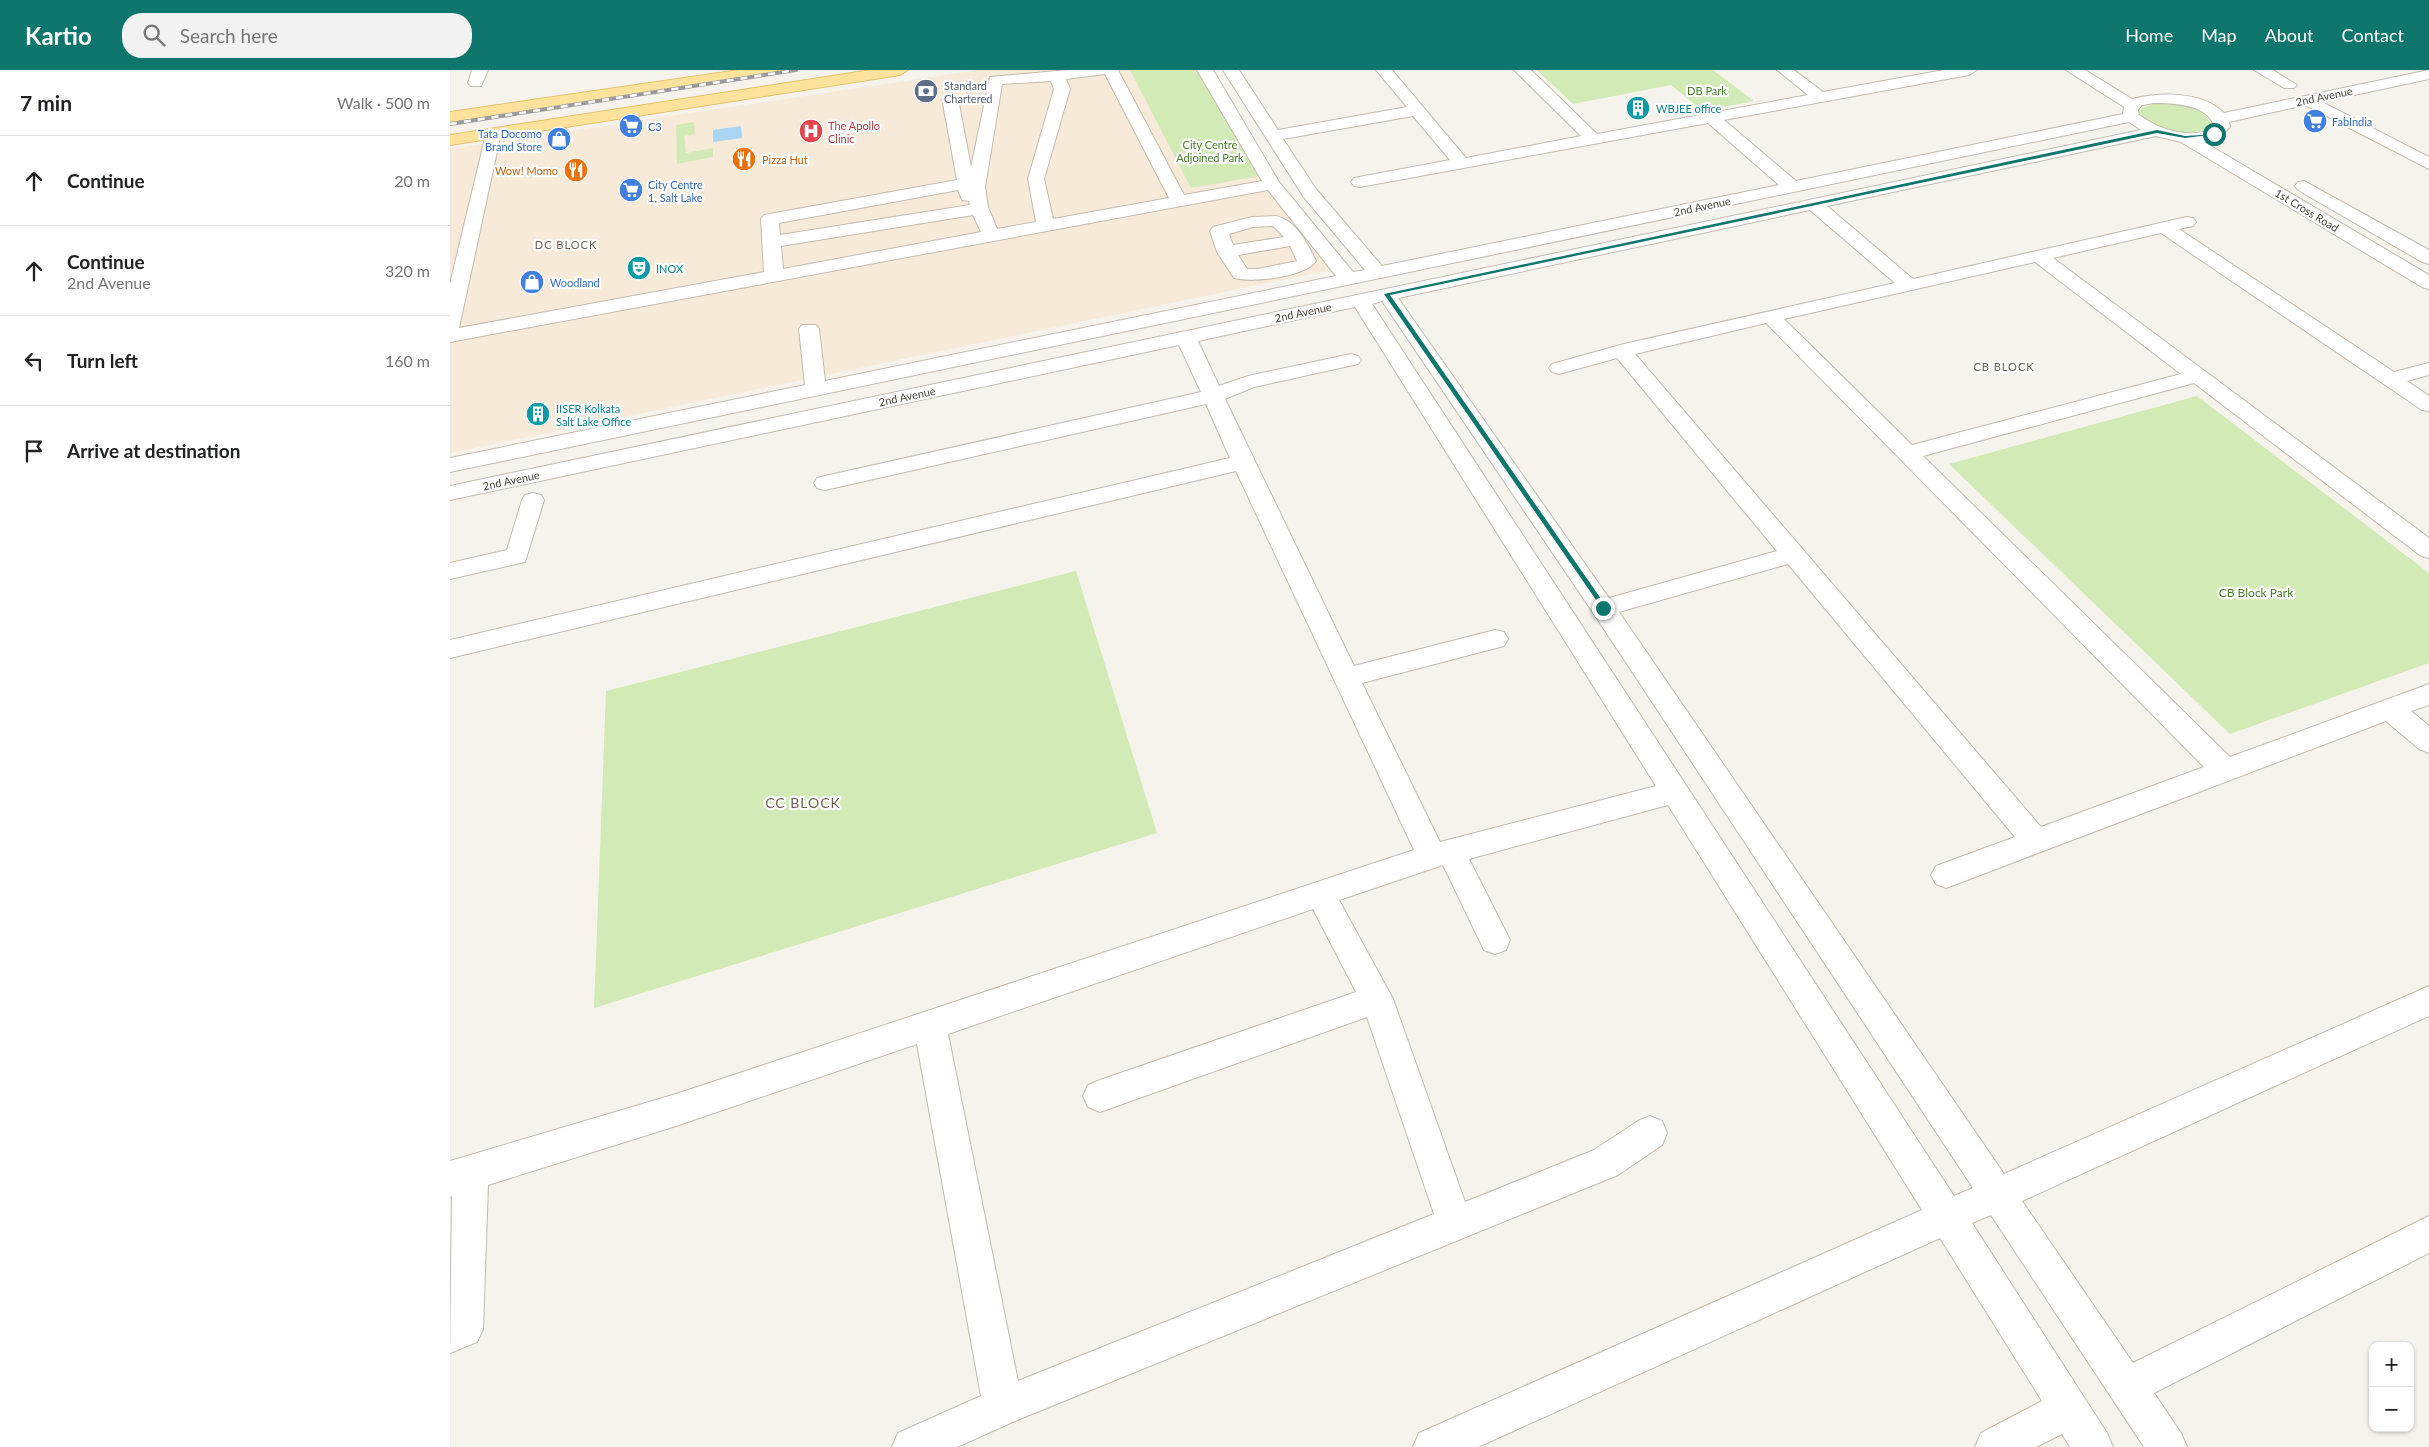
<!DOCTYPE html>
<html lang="en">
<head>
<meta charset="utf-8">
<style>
	:root { --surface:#fff; --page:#f2f2f2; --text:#202124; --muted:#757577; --line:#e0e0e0; --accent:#0f766e }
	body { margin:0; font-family:Lato,sans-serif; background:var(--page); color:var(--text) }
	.controls { position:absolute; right:15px; bottom:15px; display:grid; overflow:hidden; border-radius:10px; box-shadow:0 1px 4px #0004 }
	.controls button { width:45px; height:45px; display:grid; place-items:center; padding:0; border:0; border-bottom:1px solid var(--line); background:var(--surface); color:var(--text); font:25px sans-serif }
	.stop { position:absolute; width:15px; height:15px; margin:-11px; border:4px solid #0f766e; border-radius:50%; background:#fff }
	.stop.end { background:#0f766e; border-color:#fff; box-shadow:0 1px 5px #0008 }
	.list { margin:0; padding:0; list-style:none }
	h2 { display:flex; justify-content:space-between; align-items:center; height:65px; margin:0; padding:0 20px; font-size:21px }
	h2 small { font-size:16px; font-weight:400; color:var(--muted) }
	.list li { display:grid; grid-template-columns:32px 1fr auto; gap:15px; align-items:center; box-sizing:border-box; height:90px; padding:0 20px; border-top:1px solid var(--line) }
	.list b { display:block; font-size:19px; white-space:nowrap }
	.list p { margin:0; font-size:16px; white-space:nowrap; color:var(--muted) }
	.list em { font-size:16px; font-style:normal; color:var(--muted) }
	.icon { flex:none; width:28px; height:28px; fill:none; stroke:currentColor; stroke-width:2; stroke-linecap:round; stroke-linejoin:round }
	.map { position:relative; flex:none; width:1979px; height:1377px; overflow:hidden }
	header { display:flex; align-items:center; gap:30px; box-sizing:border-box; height:70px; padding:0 25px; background:var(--accent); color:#fff }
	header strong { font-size:24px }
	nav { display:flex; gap:28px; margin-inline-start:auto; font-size:18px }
	.search { width:350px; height:45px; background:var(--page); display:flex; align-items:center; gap:12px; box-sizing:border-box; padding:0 18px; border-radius:20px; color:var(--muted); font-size:19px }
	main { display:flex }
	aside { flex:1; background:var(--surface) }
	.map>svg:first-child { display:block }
</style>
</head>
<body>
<header>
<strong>Kartio</strong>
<div class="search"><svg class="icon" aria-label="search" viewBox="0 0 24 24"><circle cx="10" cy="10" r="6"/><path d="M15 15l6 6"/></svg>Search here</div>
<nav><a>Home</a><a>Map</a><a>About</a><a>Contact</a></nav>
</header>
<main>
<aside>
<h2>7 min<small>Walk · 500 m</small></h2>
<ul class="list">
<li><svg class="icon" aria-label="ahead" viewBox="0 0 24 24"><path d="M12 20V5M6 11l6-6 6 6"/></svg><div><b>Continue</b></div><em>20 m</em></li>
<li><svg class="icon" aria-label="ahead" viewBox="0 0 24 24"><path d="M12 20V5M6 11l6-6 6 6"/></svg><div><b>Continue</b><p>2nd Avenue</p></div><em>320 m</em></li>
<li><svg class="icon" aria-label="left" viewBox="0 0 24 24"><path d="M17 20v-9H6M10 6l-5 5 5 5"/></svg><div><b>Turn left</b></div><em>160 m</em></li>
<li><svg class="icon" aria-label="arrive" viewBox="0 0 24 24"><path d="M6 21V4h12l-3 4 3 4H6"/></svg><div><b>Arrive at destination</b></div></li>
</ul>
</aside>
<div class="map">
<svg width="1979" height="1377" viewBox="0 0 1979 1377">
	<rect width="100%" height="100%" fill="#f6f3ec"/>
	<path fill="#f7ead8" d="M 529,0 L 760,0 L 885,199 L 0,383 L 0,79 Z"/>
	<g fill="#d2eab5">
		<path d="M 680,0 L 751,0 L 815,105 L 741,118 Z"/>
		<path d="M 1087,0 L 1263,0 L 1304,31 L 1253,41 L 1221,15 L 1123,34 Z"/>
		<path d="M 1706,33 C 1724,33 1750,34 1760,52 L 1759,57 C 1743,68 1698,62 1689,43 L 1691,38 Z"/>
		<path d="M 244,52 L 245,64 L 234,66 L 236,83 L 263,78 L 263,87 L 227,94 L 226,55 Z"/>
		<path d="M 1747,326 L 1979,503 L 1979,593 L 1780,664 L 1499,394 Z"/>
		<path d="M 626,501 L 707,763 L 144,938 L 156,621 Z"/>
	</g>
	<path fill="#a9d4f2" d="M 291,56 L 292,68 L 263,72 L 263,60 Z"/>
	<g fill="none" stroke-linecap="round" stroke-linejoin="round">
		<g stroke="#c2bbae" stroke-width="2">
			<g id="minor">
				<path d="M 22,0 L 38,0 L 31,16 L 21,16 L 18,13 Z"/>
				<path d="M 618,0 L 668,0 L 734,125 L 812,111 L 747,0 L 763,0 L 829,112 L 903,202 L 915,200 L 853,126 L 773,0 L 789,0 L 828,60 L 957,37 L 926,0 L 942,0 L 1016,88 L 1131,66 L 1064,0 L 1081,0 L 1147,64 L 1358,25 L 1327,0 L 1344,0 L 1373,22 L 1494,0 L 1527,0 L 1519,5 L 1274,50 L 1346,111 L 1673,44 L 1674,37 L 1616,0 L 1635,0 L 1682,29 C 1710,22 1752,21 1774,43 L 1979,0 L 1979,9 L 1872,32 L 1979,87 L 1979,99 L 1855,35 L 1779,52 L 1780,57 L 1770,67 L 1754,72 L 1979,205 L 1979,219 L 1972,217 L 1731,72 L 1706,66 L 1377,136 L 1463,209 L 1737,147 L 1743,148 L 1746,152 L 1743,156 L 1729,159 L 1944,302 L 1979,293 L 1979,305 L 1957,311 L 1979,326 L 1979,341 L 1972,340 L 1711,163 L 1603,188 L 1979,468 L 1979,488 L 1971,486 L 1744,313 L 1473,386 L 1780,687 L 1979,614 L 1979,635 L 1961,641 L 1979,656 L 1979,683 L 1969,679 L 1936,651 L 1496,818 L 1486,814 L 1481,805 L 1486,796 L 1565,767 L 1338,494 L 1169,542 L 1554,1104 L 1979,916 L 1979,946 L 1572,1131 L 1683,1293 L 1979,1146 L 1979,1183 L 1704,1323 L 1731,1363 L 1737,1377 L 1694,1377 L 1541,1145 L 1522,1153 L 1657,1363 L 1663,1377 L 1620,1377 L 1612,1364 L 1586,1377 L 1525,1377 L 1531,1363 L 1592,1331 L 1490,1168 L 1028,1377 L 963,1377 L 969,1363 L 1472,1140 L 1218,735 L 1019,789 L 1060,870 L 1056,880 L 1045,884 L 1034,880 L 993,795 L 889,830 L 943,929 L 1015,1132 L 1144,1080 L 1188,1051 L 1200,1046 L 1212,1051 L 1217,1063 L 1212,1075 L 1168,1105 L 565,1351 L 507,1377 L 442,1377 L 448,1363 L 531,1326 L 467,974 L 226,1056 L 38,1115 L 33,1259 L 27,1272 L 0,1283 L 2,1126 L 0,1127 L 0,1091 L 226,1024 L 964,780 L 786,401 L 0,588 L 0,570 L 780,388 L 756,334 L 375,420 L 367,418 L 364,413 L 367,408 L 375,406 L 751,322 L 729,275 L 0,430 L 0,416 L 1691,60 L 1679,52 L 0,402 L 0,388 L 355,315 L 349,259 L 352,255 L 366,255 L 369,259 L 375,311 L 886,206 L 818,120 L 0,272 L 0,214 L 37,60 L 49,60 L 51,63 L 9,258 L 314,202 L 311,149 L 314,145 L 507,110 L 493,34 L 495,31 L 507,31 L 509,34 L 521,97 L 540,7 ZM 655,4 L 719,128 L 603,149 L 594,109 L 620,19 L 616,9 ZM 601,11 L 604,19 L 578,109 L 586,152 L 547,159 L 538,137 L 535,117 L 552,14 ZM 1704,33 C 1722,33 1758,34 1764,56 C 1744,72 1708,59 1689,45 L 1688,40 L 1692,35 ZM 963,46 L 1000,90 L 904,108 L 901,112 L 904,116 L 910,117 L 1258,53 L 1329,115 L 932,196 L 866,119 L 833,69 ZM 508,120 L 512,130 L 519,131 L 520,135 L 330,165 L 329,153 ZM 1360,140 L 1445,213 L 1174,274 L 1102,294 L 1099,298 L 1102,302 L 1109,304 L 1167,288 L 1327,481 L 1159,528 L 948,228 ZM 523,145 L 531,162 L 333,199 L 331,176 ZM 1585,192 L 1731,304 L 1462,375 L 1334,249 ZM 932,231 L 1144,544 L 1523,1118 L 1504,1126 L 922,234 ZM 905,237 L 1206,716 L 990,772 L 912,613 L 1054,576 L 1058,569 L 1054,562 L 1045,560 L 904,596 L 775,329 L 804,317 L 908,294 L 911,290 L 908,286 L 901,284 L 798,306 L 769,316 L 748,271 ZM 1316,253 L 1754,697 L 1591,757 L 1185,284 ZM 863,839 L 906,922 L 650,1010 L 638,1015 L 633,1026 L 638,1037 L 650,1042 L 917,947 L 984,1144 L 568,1311 L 498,964 Z"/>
				<path d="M 1804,0 L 1823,0 L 1847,15 L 1844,18 L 1834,18 Z"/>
				<path d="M 1854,111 L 1979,180 L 1979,194 L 1972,192 L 1848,120 L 1845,116 L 1848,112 Z"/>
				<path d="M 826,146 C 847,151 857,173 866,191 C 855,207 803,213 784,208 L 767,182 L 760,161 L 763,157 L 802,147 ZM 823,156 L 834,167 L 783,175 L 779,164 L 803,157 ZM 840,176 L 847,191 L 807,199 L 797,199 L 788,185 Z"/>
				<path d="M 83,423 L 91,425 L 94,430 L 75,492 L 0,509 L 0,493 L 57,480 L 72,430 L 75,425 Z"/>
			</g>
		</g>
		<g stroke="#e6c16a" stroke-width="2">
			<g id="major">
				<path d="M 289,0 L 328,0 L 320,5 L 0,52 L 0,42 Z"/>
				<path d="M 421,0 L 458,0 L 450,5 L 0,75 L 0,65 Z"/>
			</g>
		</g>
		<use href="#minor" fill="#fff" fill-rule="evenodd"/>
		<use href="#major" fill="#ffe39c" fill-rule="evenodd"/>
		<g stroke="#9a9a9a" stroke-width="4">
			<path id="rail" d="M 0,54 L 346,0"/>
		</g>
		<use href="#rail" stroke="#fff" stroke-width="2.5" stroke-dasharray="7" stroke-linecap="butt"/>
	</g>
	<path fill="#0f766e" d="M 1707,60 L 1735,66 L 1767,64 L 1735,68 L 1707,63 L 940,225 L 1156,536 L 1157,538 L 1153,540 L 934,224 Z"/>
	<defs>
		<g id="bank-disc" transform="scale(1.25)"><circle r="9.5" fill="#5c6f8a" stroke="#fff"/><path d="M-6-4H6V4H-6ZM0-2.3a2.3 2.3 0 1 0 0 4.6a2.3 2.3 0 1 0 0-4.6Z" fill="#fff"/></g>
		<g id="building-disc" transform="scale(1.25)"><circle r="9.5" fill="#0f9aa8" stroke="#fff"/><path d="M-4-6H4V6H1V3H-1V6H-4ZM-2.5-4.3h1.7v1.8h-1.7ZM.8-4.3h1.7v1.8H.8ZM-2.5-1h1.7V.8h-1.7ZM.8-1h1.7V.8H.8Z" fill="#fff"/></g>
		<g id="supermarket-disc" transform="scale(1.25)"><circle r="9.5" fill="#3f7fe0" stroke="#fff"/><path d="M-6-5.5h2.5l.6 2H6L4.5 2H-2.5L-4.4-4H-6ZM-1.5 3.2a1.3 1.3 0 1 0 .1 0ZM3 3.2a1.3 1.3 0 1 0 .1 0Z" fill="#fff"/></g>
		<g id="hospital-disc" transform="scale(1.25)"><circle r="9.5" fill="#e0444e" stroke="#fff"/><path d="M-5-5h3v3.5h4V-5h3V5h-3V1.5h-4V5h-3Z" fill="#fff"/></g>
		<g id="shop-disc" transform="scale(1.25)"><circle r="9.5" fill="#3f7fe0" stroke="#fff"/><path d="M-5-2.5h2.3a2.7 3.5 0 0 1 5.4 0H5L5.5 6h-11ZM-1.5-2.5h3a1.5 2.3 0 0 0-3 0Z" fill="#fff"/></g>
		<g id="restaurant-disc" transform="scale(1.25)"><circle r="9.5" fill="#e8710a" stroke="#fff"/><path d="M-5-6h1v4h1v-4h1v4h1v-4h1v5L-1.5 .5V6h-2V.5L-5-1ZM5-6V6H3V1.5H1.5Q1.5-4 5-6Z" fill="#fff"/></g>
		<g id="theatre-disc" transform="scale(1.25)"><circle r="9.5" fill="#0f9aa8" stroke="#fff"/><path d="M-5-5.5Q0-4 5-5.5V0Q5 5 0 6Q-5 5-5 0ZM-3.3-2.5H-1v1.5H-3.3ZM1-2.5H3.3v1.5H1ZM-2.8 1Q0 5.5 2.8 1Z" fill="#fff"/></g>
	</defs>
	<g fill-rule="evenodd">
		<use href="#bank-disc" x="476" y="21"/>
		<use href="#building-disc" x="1188" y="38"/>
		<use href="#supermarket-disc" x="1865" y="51"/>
		<use href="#supermarket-disc" x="181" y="56"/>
		<use href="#hospital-disc" x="361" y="61"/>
		<use href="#shop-disc" x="109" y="69"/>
		<use href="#restaurant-disc" x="294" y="89"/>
		<use href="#restaurant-disc" x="126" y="100"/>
		<use href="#supermarket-disc" x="181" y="120"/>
		<use href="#theatre-disc" x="189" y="198"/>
		<use href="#shop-disc" x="82" y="212"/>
		<use href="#building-disc" x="88" y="344"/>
	</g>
	<g text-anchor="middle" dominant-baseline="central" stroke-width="4.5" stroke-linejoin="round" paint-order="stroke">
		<g font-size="11" fill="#4e5e75" stroke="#fff" text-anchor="start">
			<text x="494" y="15">Standard<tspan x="494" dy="13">Chartered</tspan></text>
		</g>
		<g font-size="11" fill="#4a7f2a" stroke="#fff">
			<text x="1257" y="20">DB Park</text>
			<text x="760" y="74">City Centre<tspan x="760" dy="13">Adjoined Park</tspan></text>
		</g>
		<g font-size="11" fill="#4b4439" stroke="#fff">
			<text transform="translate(1874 26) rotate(-12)">2nd Avenue</text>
			<text transform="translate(1252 136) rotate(-12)">2nd Avenue</text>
			<text transform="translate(1857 140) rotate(31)">1st Cross Road</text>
			<text transform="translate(853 242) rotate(-12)">2nd Avenue</text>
			<text transform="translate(457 326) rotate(-12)">2nd Avenue</text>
			<text transform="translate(61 410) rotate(-12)">2nd Avenue</text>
		</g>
		<g font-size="11" fill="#0d838f" stroke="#fff" text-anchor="start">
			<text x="1206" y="38">WBJEE office</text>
			<text x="206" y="198">INOX</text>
			<text x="106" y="338">IISER Kolkata<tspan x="106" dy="13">Salt Lake Office</tspan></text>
		</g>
		<g font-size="11" fill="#366cbe" stroke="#fff" text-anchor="start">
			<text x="1882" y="51">FabIndia</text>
			<text x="198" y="56">C3</text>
			<text x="92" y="63" text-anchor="end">Tata Docomo<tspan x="92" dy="13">Brand Store</tspan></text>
			<text x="198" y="114">City Centre<tspan x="198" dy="13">1, Salt Lake</tspan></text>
			<text x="100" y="212">Woodland</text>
		</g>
		<g font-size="11" fill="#be3a42" stroke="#fff" text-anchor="start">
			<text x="378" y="55">The Apollo<tspan x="378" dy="13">Clinic</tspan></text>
		</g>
		<g font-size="11" fill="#c56008" stroke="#fff" text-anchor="start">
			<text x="312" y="89">Pizza Hut</text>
			<text x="108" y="100" text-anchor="end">Wow! Momo</text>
		</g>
		<g font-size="11" letter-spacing="1" fill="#6e6250" stroke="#fff">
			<text x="116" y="174">DC BLOCK</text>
			<text x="1554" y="296">CB BLOCK</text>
		</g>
		<g font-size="12" fill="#4a7f2a" stroke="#fff">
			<text x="1806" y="522">CB Block Park</text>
		</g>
		<g font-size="14" letter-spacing="1" fill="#6e6250" stroke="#fff">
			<text x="353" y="732">CC BLOCK</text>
		</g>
	</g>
</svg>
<div class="controls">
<button>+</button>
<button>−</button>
</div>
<div class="stop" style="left:1764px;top:64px"></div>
<div class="stop end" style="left:1153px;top:538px"></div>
</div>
</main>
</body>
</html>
